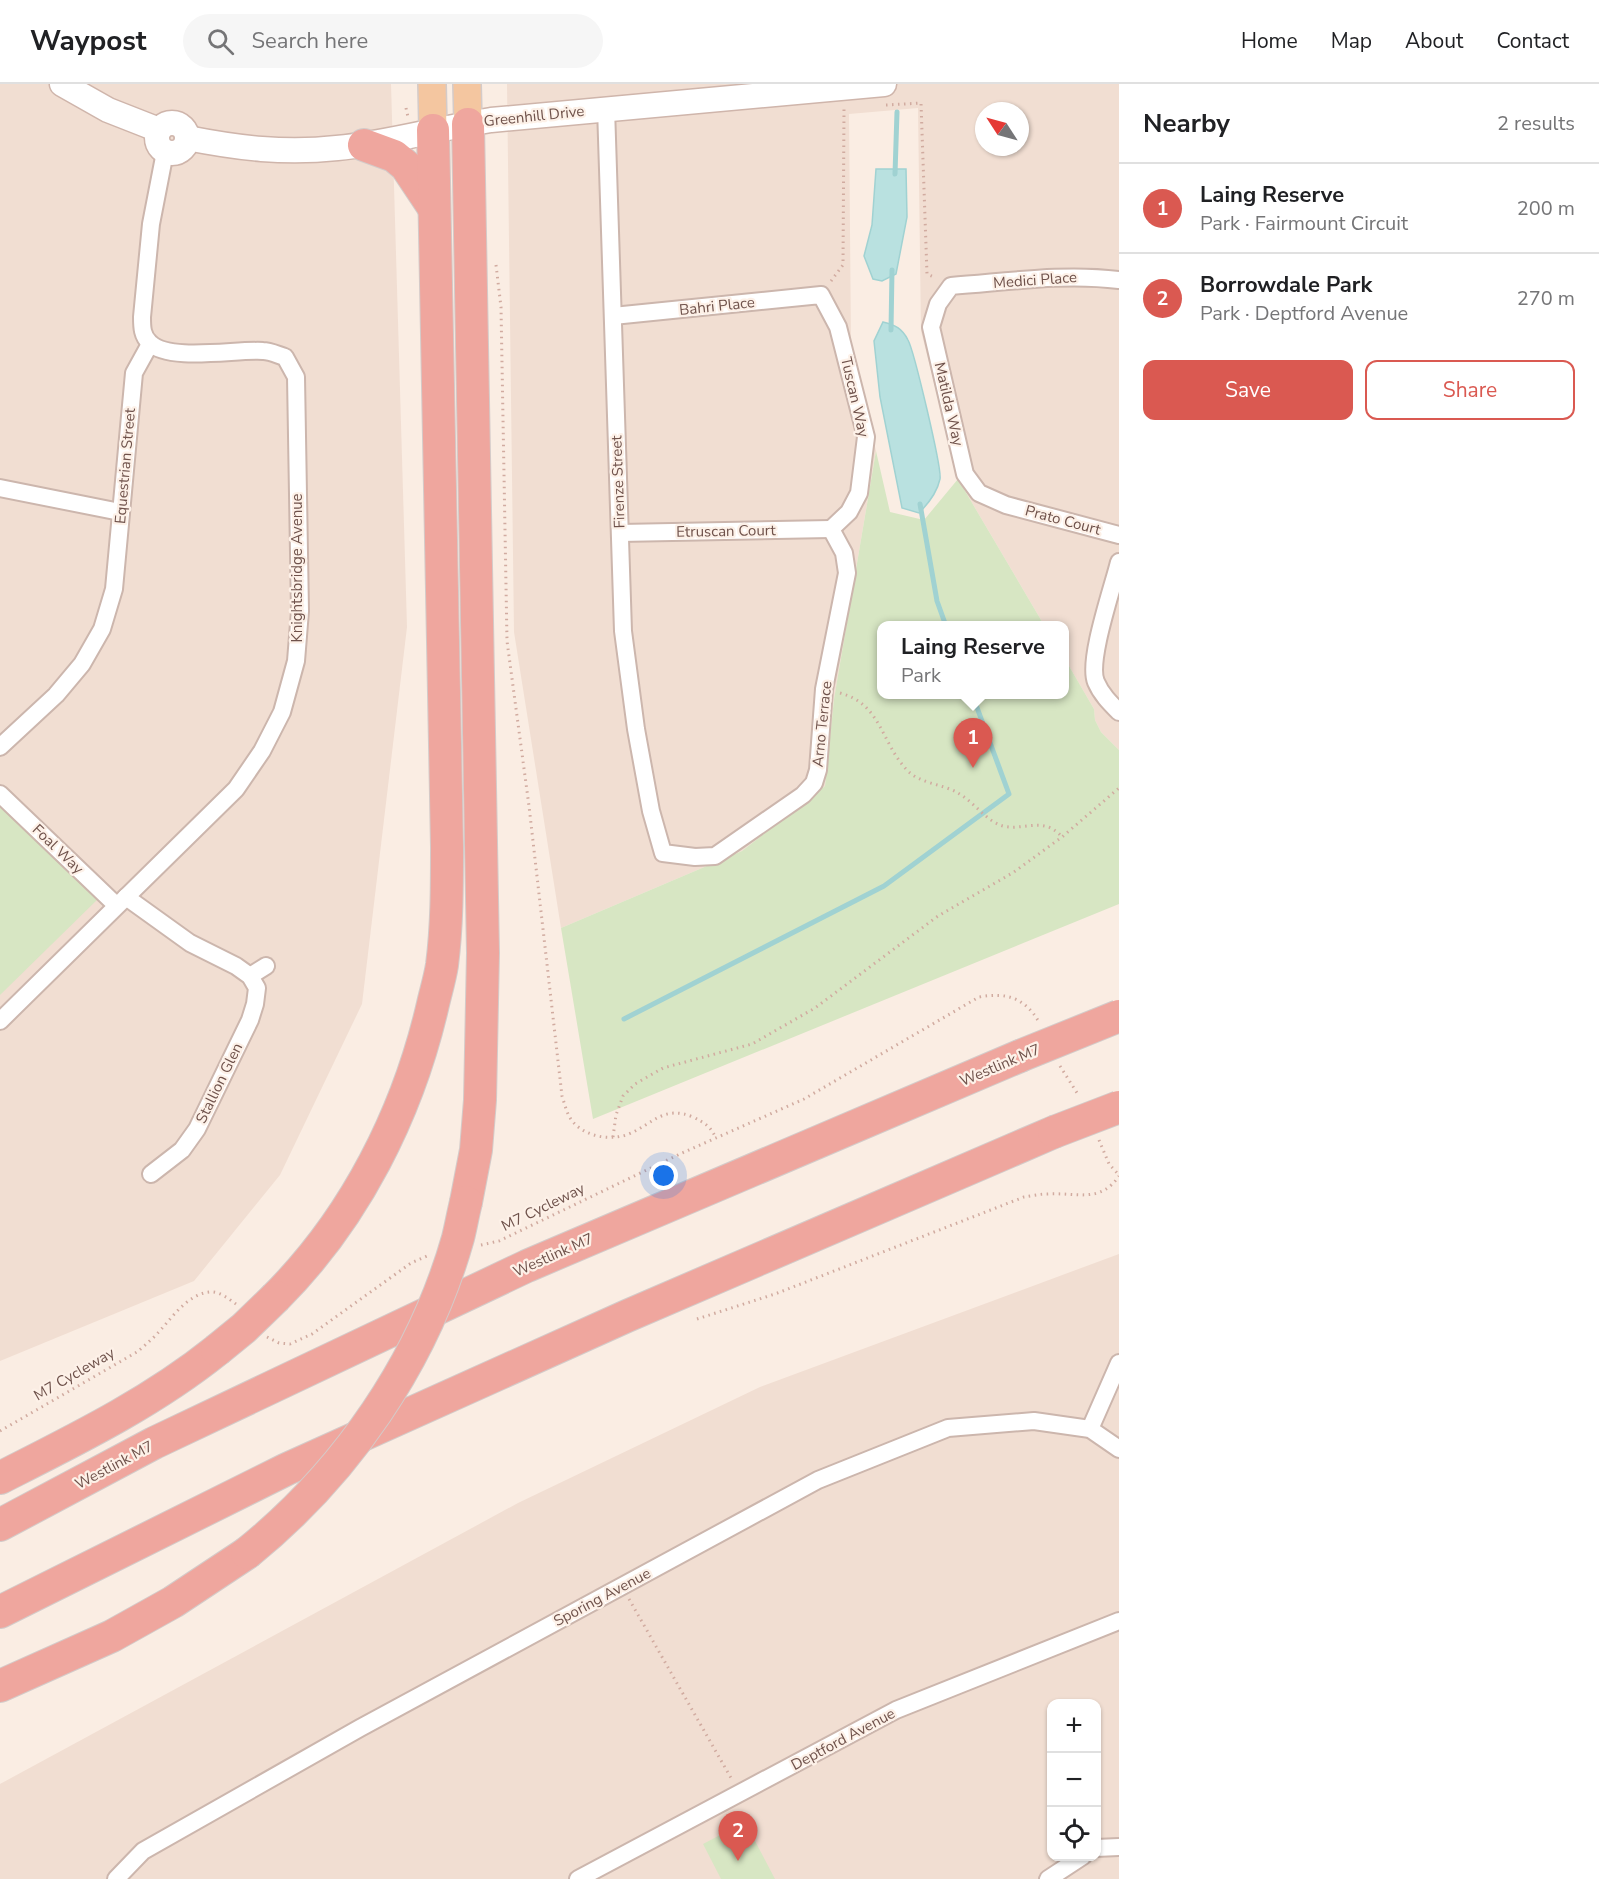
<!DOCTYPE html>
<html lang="en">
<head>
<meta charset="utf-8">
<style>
	:root { --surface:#fff; --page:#f6f6f6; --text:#202124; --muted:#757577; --line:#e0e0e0; --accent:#da5951 }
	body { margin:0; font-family:"Nunito Sans",sans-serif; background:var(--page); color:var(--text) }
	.controls { position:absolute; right:18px; bottom:18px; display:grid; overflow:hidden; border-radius:12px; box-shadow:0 2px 4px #0004 }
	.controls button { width:54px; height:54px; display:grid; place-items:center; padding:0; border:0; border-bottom:2px solid var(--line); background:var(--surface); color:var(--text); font:30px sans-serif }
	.compass { position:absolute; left:975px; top:18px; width:54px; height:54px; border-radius:50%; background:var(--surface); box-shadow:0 2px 4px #0004; rotate:306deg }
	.you { position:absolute; left:664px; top:1092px; width:21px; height:21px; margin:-15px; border:4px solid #fff; border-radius:50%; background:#1a73e8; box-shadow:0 0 0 9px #1a73e833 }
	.badge { display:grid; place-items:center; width:39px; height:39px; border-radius:50%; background:var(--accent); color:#fff; font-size:20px; font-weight:700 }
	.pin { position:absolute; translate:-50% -50px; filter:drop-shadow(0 2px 3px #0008) }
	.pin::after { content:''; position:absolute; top:32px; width:21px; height:18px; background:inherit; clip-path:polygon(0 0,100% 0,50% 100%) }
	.popup { position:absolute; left:877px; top:537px; width:192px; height:78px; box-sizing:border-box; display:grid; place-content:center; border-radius:12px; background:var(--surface); filter:drop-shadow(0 2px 4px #0005); font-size:20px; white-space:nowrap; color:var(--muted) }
	.popup b { font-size:22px; color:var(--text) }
	.popup::after { content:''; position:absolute; left:50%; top:100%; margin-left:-12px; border:12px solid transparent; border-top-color:var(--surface) }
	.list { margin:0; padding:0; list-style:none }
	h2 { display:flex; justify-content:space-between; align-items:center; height:78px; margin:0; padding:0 24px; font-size:26px }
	h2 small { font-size:20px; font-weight:400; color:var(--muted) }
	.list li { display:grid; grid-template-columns:39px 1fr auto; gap:18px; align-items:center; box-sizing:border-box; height:90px; padding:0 24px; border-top:2px solid var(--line) }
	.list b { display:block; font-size:22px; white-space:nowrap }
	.list p { margin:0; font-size:20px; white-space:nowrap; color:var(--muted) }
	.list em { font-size:20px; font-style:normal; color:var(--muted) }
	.actions { display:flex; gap:12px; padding:18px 24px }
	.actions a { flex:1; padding:14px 0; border:2px solid var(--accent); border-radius:12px; text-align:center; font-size:21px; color:var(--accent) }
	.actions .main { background:var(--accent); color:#fff }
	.icon { flex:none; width:33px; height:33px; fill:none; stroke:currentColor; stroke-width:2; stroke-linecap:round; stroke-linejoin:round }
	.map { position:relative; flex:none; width:1119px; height:1795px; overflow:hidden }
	header { display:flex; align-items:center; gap:36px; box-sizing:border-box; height:84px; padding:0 30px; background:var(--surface); border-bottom:2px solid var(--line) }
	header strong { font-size:28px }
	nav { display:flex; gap:33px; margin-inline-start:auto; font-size:21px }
	.search { width:420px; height:54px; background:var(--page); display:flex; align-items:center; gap:15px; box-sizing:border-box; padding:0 21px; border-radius:33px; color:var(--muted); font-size:22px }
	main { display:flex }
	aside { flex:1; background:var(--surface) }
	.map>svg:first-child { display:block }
</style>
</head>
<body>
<header>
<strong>Waypost</strong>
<div class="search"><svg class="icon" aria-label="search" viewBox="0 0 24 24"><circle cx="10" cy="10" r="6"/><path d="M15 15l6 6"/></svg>Search here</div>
<nav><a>Home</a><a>Map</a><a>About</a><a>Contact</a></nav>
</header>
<main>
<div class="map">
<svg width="1119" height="1795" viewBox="0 0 1119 1795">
	<rect width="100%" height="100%" fill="#faede3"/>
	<g fill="#f1ded2" fill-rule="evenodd">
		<path d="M 0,0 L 391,0 L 407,543 L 362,920 L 280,1091 L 194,1197 L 0,1277 Z"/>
		<path d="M 507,0 L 1119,0 L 1119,666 L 1101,648 L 1095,636 L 1094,625 L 1065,575 L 1064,542 L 1044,541 L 958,395 L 921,247 L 918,24 L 849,30 L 851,262 L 876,367 L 834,615 L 825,702 L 742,767 L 561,844 L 514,548 ZM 984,27 L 1020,27 L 1020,63 L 984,63 Z"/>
		<path d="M 1119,1170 L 1119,1795 L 0,1795 L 0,1700 L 518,1419 L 760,1303 ZM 1052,1620 L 1096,1620 L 1096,1772 L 1052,1772 Z"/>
	</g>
	<g fill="#d7e6c3">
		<path d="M 876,367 L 890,428 L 924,436 L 958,395 L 1044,541 L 882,542 L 882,610 L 1064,610 L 1065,575 L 1094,625 L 1095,636 L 1101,648 L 1119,666 L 1119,820 L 593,1035 L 561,844 L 742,767 L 825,702 L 834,615 Z"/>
		<path d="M 0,721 L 100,813 L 0,911 Z"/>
		<path d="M 745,1738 L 775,1795 L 721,1795 L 720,1793 L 703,1760 Z"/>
	</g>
	<g fill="#b9e1e0" stroke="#a0d2d2" stroke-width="1.5">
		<path d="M 876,85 L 906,85 L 907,133 L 896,190 L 882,197 L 873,195 L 864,172 L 872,141 Z"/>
		<path d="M 883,238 C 895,241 902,244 908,256 C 914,267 942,384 940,395 C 937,409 929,419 919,429 L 902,424 L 880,313 L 874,257 Z"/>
	</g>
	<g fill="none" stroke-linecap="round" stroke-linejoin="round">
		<g stroke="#a0d2d2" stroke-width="5">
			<path d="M 895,90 L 897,28"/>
			<path d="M 891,246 L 892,186"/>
			<path d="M 920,420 L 937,517 L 946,542"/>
			<path d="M 624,935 L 884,802 L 1009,710 L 972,610"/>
		</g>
		<g stroke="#ccb6ad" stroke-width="20">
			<g id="street">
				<path d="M 606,24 L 623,547 L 636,645 L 651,727 L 663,769 L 695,773 L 715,772 L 803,711 L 814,699 L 818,686 L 824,605 L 847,489 L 844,469 L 831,445"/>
				<path d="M 1119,196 C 1063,189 1007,198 951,202 L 938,220 L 931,243 L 965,390 L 979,409 L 1006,421 L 1119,451"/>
				<path d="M 613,232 L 821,211 L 838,243 L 866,353 L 859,409 L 849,428 L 831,445"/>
				<path d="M 0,404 L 120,428"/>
				<path d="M 620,449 L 831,445"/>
				<path d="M 1119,478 C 1113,503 1087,577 1096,598 C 1101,610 1110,619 1119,628"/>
				<path d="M 0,663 L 56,611 L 82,580 L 102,545 L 114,505 L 134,289 L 150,260"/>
				<path d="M 0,710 L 116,821"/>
				<path d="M 126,813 L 190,859 L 236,882 L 250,892 L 257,904 L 255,920 L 250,936 L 197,1045 L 182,1066 L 151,1090"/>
				<path d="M 250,892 L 266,882"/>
				<path d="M 0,937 L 236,705 L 262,667 L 282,628 L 296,577 L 300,527 L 296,293 L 285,273 C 278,271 270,267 263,267 C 237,265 169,278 150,259 C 142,252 142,243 142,233 L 151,140 L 165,68"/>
				<path d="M 1090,1345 L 1119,1279"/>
				<path d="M 1096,1764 L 1119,1763"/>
				<path d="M 116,1795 L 143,1767 L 360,1644 L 818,1396 L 948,1344 L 1034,1337 L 1090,1345 L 1119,1365"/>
				<path d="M 578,1795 L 896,1626 L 1119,1537"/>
				<path d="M 1048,1795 L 1083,1772"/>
			</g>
		</g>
		<g stroke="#cfb5ab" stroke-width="27">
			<g id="secondary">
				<path d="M 62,0 L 108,26 L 159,46"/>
				<circle cx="172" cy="54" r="15"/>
				<path d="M 187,54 C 238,64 285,70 337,64 C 389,59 439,44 491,36 L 884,0"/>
			</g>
		</g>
		<g stroke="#d4cbc9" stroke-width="30">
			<g id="primary">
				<path d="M 432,0 L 433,46"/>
				<path d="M 467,0 L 468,40"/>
			</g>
		</g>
		<g stroke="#d4cbc9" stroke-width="34">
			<g id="highway">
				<path d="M 364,61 L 394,72 L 406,82 L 434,124"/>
				<path d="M 466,1118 L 476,1066 L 480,1016 L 483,869 L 468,40"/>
				<path d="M 276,1213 C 355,1134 408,1029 433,920 C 436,907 440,894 442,881 C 447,842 447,802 447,763 L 433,46"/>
				<path d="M 0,1394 C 75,1356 151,1319 217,1266"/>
				<path d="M 0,1441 L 154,1359 L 527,1182 L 1020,972"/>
				<path d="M 0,1528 L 287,1385 L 627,1232 L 1054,1048"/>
				<path d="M 0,1602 L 112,1552 L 173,1518 L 247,1469"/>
			</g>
		</g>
		<g stroke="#d1aba0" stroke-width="3" stroke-dasharray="1.5 4.5" stroke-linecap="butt">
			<path d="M 886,21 L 921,19 L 927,190 L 936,194"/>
			<path d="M 406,24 L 408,33"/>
			<path d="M 496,181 L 501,223 L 507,557 L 529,722 L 562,1012 C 565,1021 567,1031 573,1038 C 586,1053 611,1057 629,1050 C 654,1039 664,1021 693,1033 C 705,1039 710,1042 716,1054"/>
			<path d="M 831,197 L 843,181 L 844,25 L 847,25"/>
			<path d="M 840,609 C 882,620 881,660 908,687 C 921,700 943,700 958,709 C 972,717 981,730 994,738 C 1017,753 1041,728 1062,753"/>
			<path d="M 1060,982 L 1079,1012"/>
			<path d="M 613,1053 L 616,1031 L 623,1012 L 635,1000 L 663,984 L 752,960 L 815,924 L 938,832 L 1014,788 L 1062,753 L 1119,704"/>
			<path d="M 1099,1056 L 1109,1080 L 1119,1091"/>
			<path d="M 481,1161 L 499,1157 L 682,1069 L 804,1015 L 979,913 C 1007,908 1025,914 1039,938"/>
			<path d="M 697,1235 L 775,1210 L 1024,1113 C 1031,1112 1039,1110 1047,1110 C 1076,1108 1100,1120 1119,1092"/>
			<path d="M 267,1253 L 279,1259 L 290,1260 L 312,1250 L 411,1179 L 427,1172"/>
			<path d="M 0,1347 L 137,1268 C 143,1263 149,1258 155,1252 C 170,1237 186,1210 210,1208 C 219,1207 229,1215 236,1220"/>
			<path d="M 629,1515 L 731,1694"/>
		</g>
		<use href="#street" stroke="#fff" stroke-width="16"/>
		<use href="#secondary" stroke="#fff" stroke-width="24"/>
		<use href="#primary" stroke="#f4c6a0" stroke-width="27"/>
		<use href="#highway" stroke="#efa69e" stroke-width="32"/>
		<g stroke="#d4cbc9" stroke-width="34" stroke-linecap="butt">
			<g id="highway-bridge">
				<path d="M 1020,972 L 1119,932"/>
				<path d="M 1054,1048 L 1119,1023"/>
				<path d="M 217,1266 L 244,1244 L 276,1213"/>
				<path d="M 247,1469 C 346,1389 423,1278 458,1154 C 461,1142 463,1130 466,1118"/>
			</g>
		</g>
		<use href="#highway-bridge" stroke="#efa69e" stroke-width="32"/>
	</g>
	<g text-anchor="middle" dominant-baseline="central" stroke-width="4.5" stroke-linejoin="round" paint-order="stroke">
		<g font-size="15" fill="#6f524b" stroke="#fdf1e8">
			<text transform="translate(534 32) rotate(-6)">Greenhill Drive</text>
			<text transform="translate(1035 196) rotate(-4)">Medici Place</text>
			<text transform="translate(717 222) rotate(-6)">Bahri Place</text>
			<text transform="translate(855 313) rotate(77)">Tuscan Way</text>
			<text transform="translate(949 320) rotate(77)">Matilda Way</text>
			<text transform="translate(125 382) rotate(-85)">Equestrian Street</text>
			<text transform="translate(618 398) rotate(-92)">Firenze Street</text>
			<text transform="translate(1063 436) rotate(15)">Prato Court</text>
			<text transform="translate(726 447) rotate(-1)">Etruscan Court</text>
			<text transform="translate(297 484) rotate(-90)">Knightsbridge Avenue</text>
			<text transform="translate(822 640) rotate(-84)">Arno Terrace</text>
			<text transform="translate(58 765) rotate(44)">Foal Way</text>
			<text transform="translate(1000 981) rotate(-23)">Westlink M7</text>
			<text transform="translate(219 999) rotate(-64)">Stallion Glen</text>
			<text transform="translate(543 1123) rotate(-26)">M7 Cycleway</text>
			<text transform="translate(553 1171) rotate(-24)">Westlink M7</text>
			<text transform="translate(74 1290) rotate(-30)">M7 Cycleway</text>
			<text transform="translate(114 1381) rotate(-28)">Westlink M7</text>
			<text transform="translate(602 1513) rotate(-28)">Sporing Avenue</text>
			<text transform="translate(843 1655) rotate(-28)">Deptford Avenue</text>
		</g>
	</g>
</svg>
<div class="controls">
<button>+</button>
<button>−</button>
<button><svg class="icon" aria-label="locate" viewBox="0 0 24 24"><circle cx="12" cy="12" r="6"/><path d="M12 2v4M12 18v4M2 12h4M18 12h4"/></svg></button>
</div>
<svg class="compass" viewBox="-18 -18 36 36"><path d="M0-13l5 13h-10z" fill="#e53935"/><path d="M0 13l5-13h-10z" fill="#757577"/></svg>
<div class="you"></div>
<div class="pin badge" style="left:973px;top:684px">1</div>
<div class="popup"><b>Laing Reserve</b>Park</div>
<div class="pin badge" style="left:738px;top:1777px">2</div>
</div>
<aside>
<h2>Nearby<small>2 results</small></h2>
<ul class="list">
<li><span class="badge">1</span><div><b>Laing Reserve</b><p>Park · Fairmount Circuit</p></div><em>200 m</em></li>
<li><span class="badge">2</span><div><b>Borrowdale Park</b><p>Park · Deptford Avenue</p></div><em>270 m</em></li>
</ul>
<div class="actions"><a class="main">Save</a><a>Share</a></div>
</aside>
</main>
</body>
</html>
